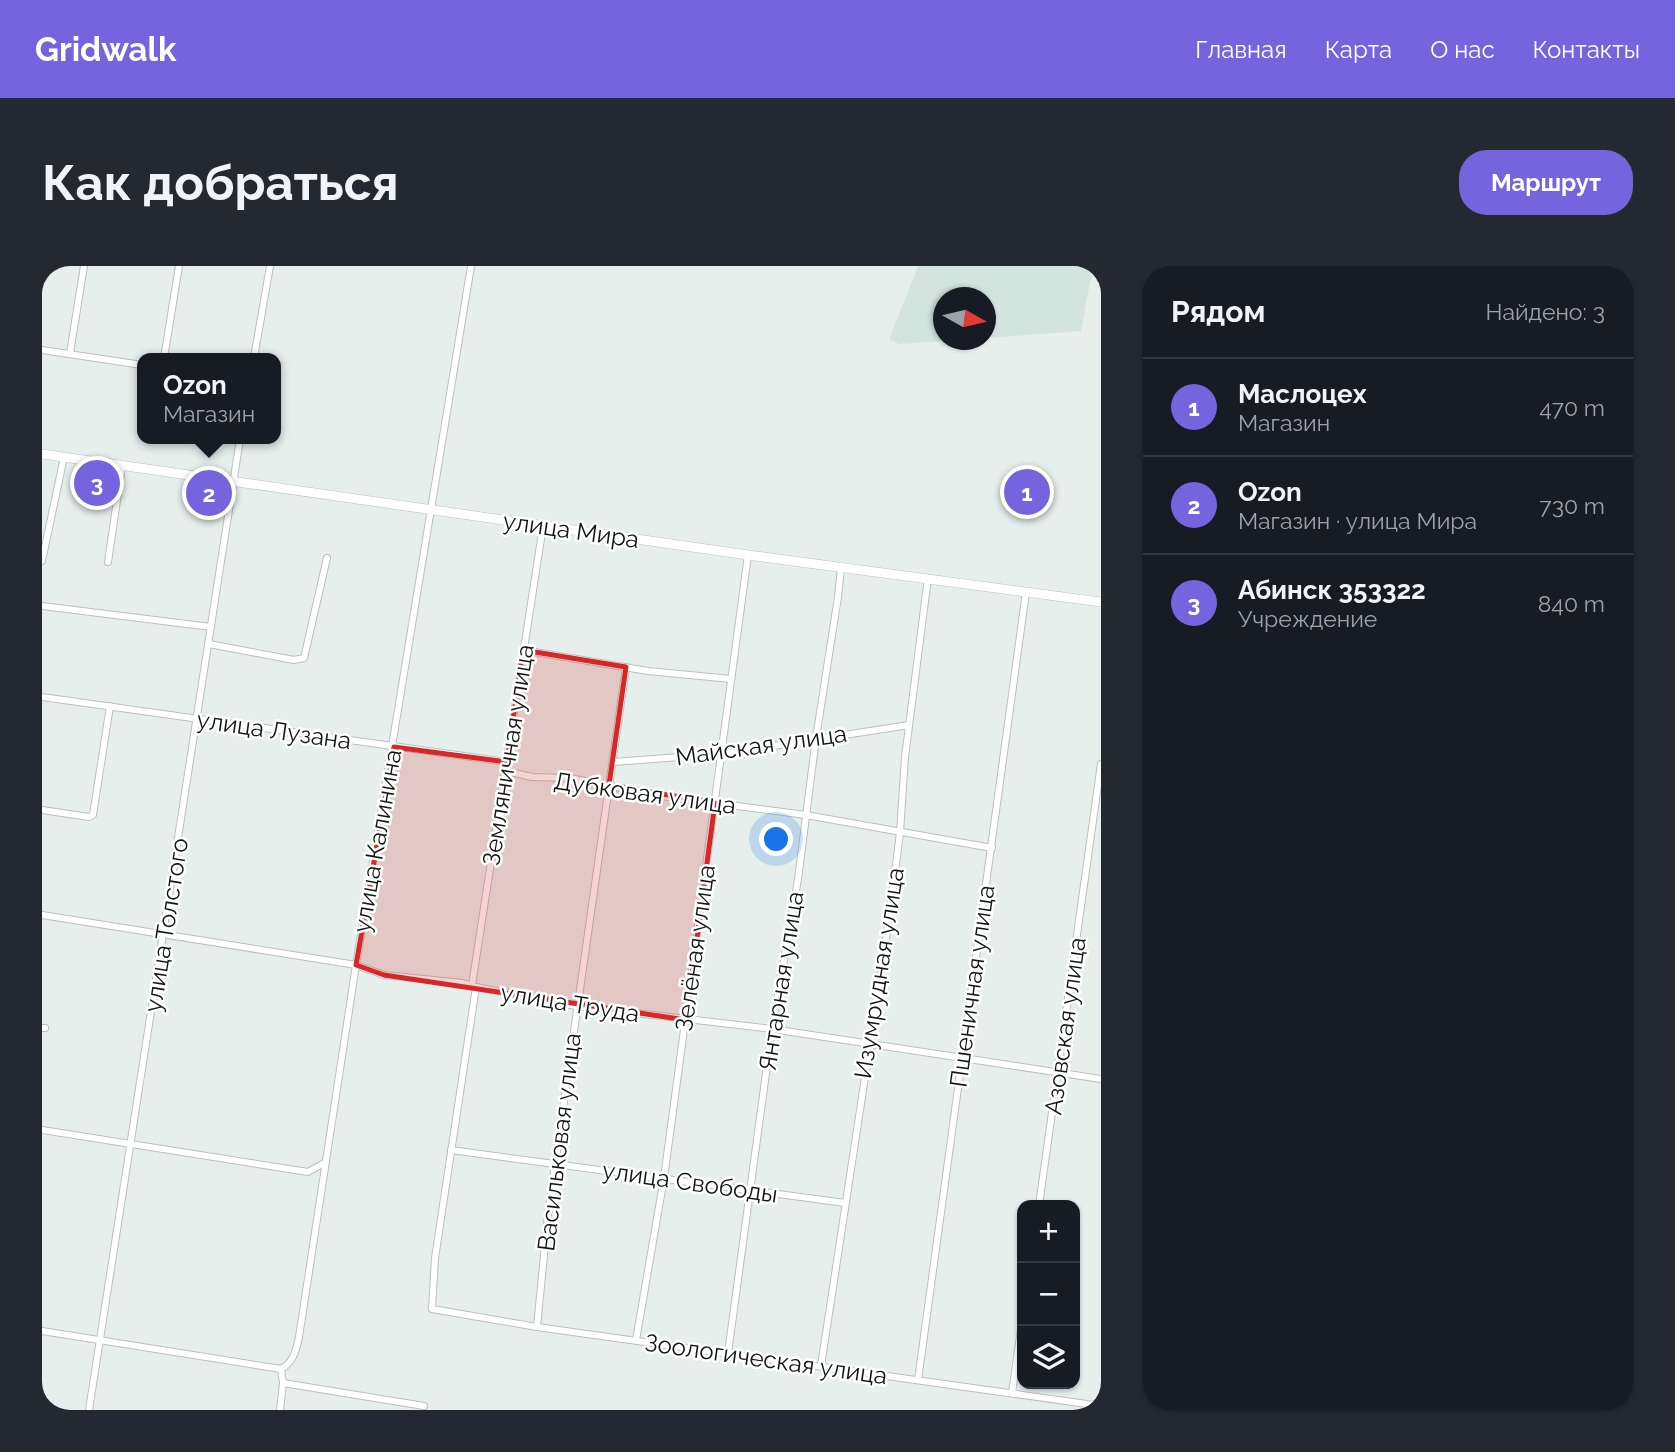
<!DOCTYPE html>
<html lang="ru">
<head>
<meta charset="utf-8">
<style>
	:root { --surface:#171b24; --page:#242831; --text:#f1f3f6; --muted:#9ea1a6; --line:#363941; --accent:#7663de }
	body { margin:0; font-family:Raleway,sans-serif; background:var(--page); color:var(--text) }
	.controls { position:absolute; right:21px; bottom:21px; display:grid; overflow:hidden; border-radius:14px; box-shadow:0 2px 5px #0004 }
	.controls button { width:63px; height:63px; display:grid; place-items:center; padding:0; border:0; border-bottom:2px solid var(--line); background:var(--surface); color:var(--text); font:35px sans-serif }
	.compass { position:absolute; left:891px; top:21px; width:63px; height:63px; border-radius:50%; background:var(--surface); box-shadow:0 2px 5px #0004; rotate:98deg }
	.you { position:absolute; left:735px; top:574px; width:24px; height:24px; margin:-18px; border:5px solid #fff; border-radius:50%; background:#1a73e8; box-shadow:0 0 0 10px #1a73e833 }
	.badge { display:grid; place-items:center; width:46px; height:46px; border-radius:50%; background:var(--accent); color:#fff; font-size:23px; font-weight:700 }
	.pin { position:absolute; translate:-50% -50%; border:4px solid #fff; box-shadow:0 2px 7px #0006 }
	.popup { position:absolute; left:95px; top:87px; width:144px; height:91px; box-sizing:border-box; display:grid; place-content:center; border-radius:14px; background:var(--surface); filter:drop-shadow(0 2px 5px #0005); font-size:23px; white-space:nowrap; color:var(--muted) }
	.popup b { font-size:26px; color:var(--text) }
	.popup::after { content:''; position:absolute; left:50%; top:100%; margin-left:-14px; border:14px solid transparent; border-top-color:var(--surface) }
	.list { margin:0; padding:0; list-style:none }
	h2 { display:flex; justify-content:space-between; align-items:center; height:91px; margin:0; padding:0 28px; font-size:30px }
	h2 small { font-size:23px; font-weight:400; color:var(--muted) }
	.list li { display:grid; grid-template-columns:46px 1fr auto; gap:21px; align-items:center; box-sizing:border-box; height:98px; padding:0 28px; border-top:2px solid var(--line) }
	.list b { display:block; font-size:26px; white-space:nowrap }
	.list p { margin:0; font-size:23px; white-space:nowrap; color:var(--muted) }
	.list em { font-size:23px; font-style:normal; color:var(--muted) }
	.icon { flex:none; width:38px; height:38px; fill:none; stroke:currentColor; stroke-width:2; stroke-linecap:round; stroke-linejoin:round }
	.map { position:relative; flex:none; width:1059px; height:1144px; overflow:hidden; border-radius:28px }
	header { display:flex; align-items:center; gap:42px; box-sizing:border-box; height:98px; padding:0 35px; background:var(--accent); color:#fff }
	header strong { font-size:33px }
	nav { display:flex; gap:38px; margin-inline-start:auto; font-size:24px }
	.intro { display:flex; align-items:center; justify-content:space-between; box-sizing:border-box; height:168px; padding:0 42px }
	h1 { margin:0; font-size:49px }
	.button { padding:18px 32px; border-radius:28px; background:var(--accent); color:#fff; font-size:24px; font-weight:700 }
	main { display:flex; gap:42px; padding:0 42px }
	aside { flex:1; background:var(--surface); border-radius:28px; box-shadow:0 2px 5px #0004 }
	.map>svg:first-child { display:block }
</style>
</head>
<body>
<header>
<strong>Gridwalk</strong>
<nav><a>Главная</a><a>Карта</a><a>О нас</a><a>Контакты</a></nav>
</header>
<div class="intro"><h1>Как добраться</h1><a class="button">Маршрут</a></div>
<main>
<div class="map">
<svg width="1059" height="1144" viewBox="0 0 1059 1144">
	<rect width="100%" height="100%" fill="#e6efec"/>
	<path fill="#d2e4dd" d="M 876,0 L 1051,0 L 1039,65 L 944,72 L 944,32 L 902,32 L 902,74 L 920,74 L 857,78 L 848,74 L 848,71 Z"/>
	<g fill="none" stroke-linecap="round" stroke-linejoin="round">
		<g stroke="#b9c2bf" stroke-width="8">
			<g id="street">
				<path d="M 0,84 L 100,99"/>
				<path d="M 28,87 L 42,0"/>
				<path d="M 122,92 L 137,0"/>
				<path d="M 212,92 L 228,0"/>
				<path d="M 0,295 L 22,191"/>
				<path d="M 66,296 L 80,200"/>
				<path d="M 0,340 L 169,361"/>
				<path d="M 167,378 L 252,394 L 262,392 L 285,292"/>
				<path d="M 481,384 L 606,405 L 689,413"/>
				<path d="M 0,431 L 465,496"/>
				<path d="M 571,496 L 679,488 L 867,459"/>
				<path d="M 464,505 L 490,511 L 528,512 L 619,530 L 764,549 L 950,582"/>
				<path d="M 0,544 L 47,551 L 51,549 L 68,440"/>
				<path d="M 0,649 L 314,699 L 342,709 L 421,717 L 434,721 L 534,740 L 730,763 L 1059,813"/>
				<path d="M 430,719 L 501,260"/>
				<path d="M 434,721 L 393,992 L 390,1043 L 495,1061 L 1059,1140"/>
				<path d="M 0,762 L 3,762"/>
				<path d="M 0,864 L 266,906 L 284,896"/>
				<path d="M 409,884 L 803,937"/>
				<path d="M 997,939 L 1059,498"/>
				<path d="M 495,1061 L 506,948 L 584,401"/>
				<path d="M 0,1065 L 239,1103"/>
				<path d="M 594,1074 L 622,912 L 706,289"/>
				<path d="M 686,1087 L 730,763 L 756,613 L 774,472 L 796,331 L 799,301"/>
				<path d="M 779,1100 L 848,647 L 858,566 L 863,491 L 886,312"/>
				<path d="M 876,1114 L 984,326"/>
				<path d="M 241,1117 L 382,1140"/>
				<path d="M 970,1127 L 980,1056"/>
				<path d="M 47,1144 L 198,173"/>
				<path d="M 238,1144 L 241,1117 L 239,1103 C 252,1096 254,1084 257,1071 L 314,699 L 429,0"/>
			</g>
		</g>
		<g stroke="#b9c2bf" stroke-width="10">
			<path id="secondary" d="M 0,188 L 706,289 L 1059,336"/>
		</g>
		<use href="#street" stroke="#fff" stroke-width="6"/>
		<use href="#secondary" stroke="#fff" stroke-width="9"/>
	</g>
	<path fill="#d62828" fill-opacity="0.2" stroke="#d62828" stroke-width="5" stroke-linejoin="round" d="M 481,384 L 584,401 L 567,519 L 673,537 L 644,754 L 342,709 L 314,699 L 352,481 L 465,496 Z"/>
	<g text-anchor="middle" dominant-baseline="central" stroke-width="5" stroke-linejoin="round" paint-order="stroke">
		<g font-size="24" fill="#121614" stroke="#fff">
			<text transform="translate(529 264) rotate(8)">улица Мира</text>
			<text transform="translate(232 464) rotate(8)">улица Лузана</text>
			<text transform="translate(719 479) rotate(-8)">Майская улица</text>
			<text transform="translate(466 489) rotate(-81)">Земляничная улица</text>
			<text transform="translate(603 527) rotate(8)">Дубковая улица</text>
			<text transform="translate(335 575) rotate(-80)">улица Калинина</text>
			<text transform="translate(124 659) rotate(-81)">улица Толстого</text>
			<text transform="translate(653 682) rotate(-82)">Зелёная улица</text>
			<text transform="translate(837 707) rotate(-81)">Изумрудная улица</text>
			<text transform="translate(739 715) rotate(-81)">Янтарная улица</text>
			<text transform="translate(930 720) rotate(-82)">Пшеничная улица</text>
			<text transform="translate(528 737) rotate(9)">улица Труда</text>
			<text transform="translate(1023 760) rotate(-82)">Азовская улица</text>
			<text transform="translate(517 876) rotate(-83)">Васильковая улица</text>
			<text transform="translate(648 916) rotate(8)">улица Свободы</text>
			<text transform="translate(724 1093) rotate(8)">Зоологическая улица</text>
		</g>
	</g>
</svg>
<div class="controls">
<button>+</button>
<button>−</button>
<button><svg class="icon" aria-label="layers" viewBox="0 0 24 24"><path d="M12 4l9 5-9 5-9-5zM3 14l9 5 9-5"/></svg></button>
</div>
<svg class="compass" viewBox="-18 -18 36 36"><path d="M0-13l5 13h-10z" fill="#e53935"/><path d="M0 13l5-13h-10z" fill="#9ea1a6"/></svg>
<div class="you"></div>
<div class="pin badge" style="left:985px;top:226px">1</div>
<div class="pin badge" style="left:167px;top:227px">2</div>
<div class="popup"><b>Ozon</b>Магазин</div>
<div class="pin badge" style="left:55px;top:217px">3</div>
</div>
<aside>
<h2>Рядом<small>Найдено: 3</small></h2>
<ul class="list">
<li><span class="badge">1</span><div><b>Маслоцех</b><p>Магазин</p></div><em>470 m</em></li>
<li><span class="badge">2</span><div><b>Ozon</b><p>Магазин · улица Мира</p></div><em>730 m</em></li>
<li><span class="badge">3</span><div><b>Абинск 353322</b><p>Учреждение</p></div><em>840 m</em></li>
</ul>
</aside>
</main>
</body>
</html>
